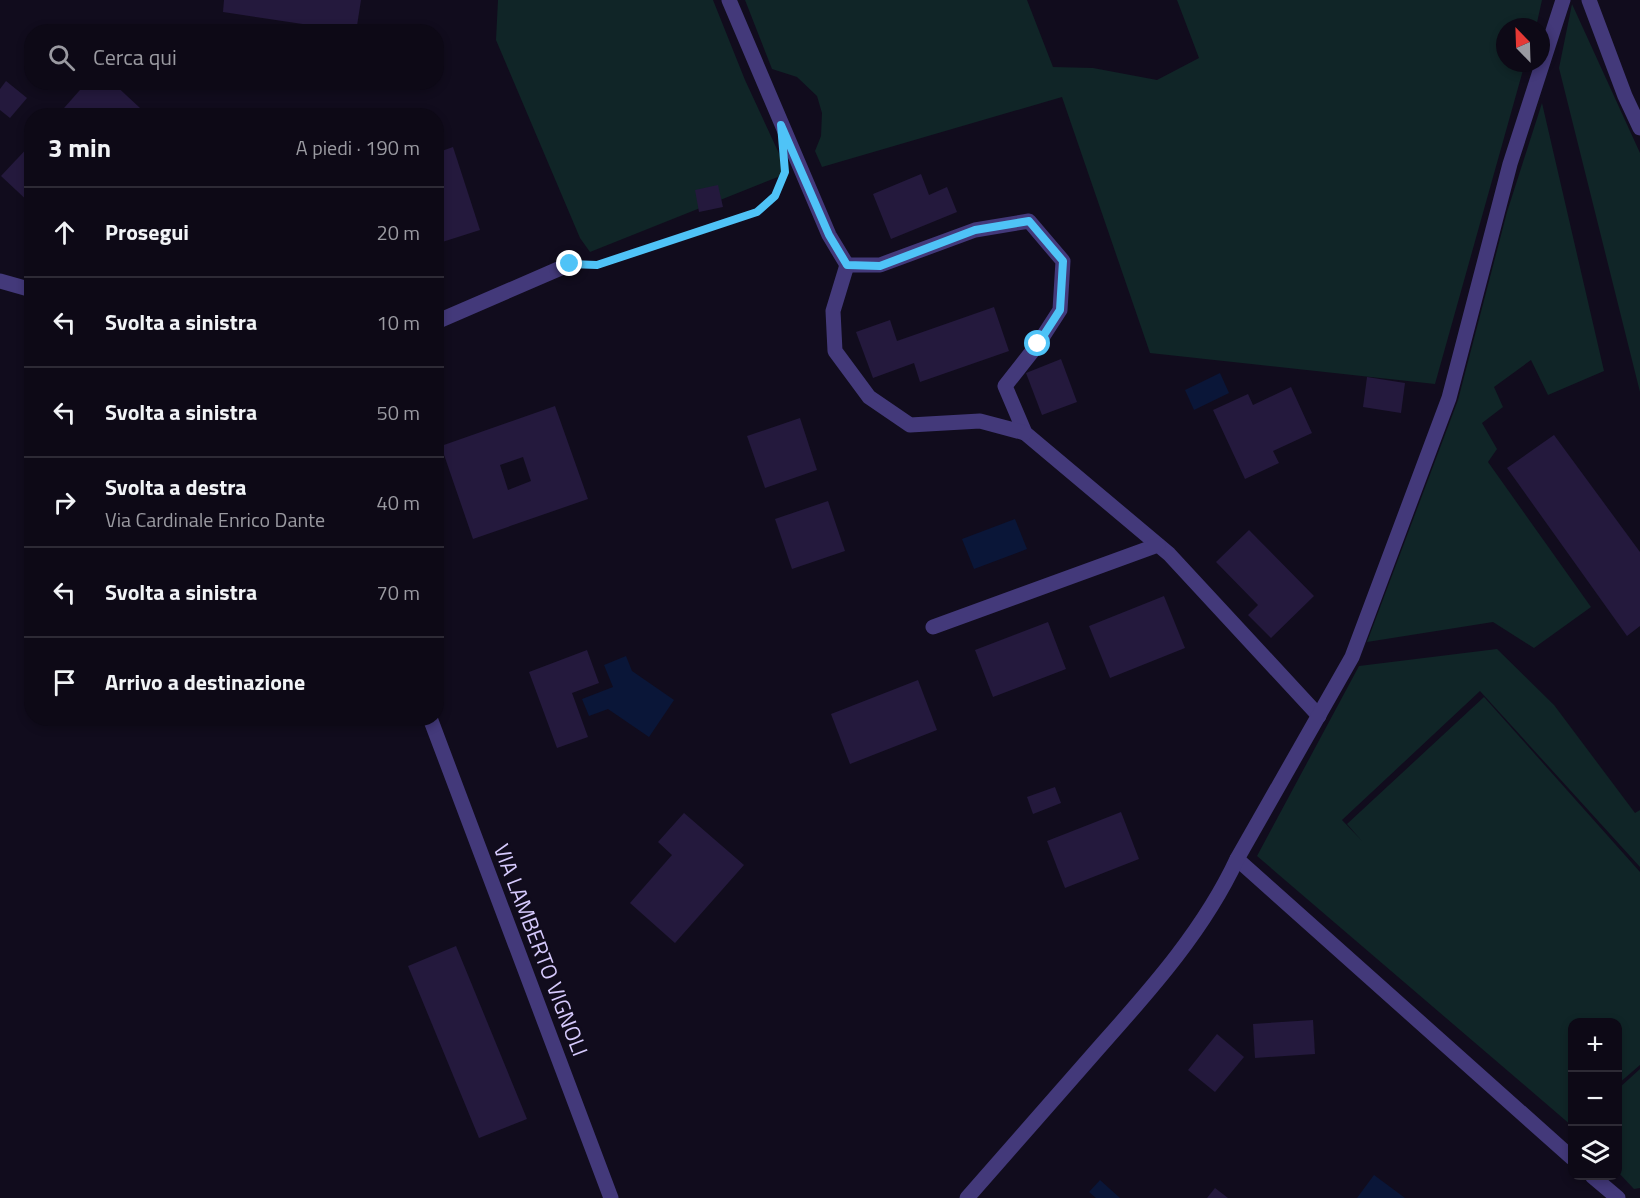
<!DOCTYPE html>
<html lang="it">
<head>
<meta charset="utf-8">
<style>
	:root { --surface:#0d0916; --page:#1b1723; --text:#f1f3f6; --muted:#9a9aa1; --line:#2d2a35 }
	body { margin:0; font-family:"Titillium Web",sans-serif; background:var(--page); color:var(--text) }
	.controls { position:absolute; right:18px; bottom:18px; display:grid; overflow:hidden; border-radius:12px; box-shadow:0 3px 9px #0003 }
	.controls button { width:54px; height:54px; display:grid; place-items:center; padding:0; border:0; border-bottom:2px solid var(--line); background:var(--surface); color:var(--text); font:30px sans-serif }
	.compass { position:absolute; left:1496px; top:18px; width:54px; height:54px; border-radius:50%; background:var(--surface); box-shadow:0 3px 9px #0003; rotate:337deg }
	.stop { position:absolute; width:18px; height:18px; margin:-14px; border:4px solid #4fc3f7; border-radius:50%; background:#fff }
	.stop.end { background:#4fc3f7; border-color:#fff; box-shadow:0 2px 6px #0008 }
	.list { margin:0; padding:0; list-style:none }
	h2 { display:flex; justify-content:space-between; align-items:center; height:78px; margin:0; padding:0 24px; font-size:26px }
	h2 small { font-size:20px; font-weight:400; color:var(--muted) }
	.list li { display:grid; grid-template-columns:39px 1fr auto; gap:18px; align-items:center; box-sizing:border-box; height:90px; padding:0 24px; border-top:2px solid var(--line) }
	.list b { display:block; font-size:22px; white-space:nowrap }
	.list p { margin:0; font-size:20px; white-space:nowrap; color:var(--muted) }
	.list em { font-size:20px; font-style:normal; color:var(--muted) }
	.icon { flex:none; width:33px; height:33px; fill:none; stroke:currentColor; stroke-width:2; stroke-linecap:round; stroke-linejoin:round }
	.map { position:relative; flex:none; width:1640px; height:1198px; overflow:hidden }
	.search { position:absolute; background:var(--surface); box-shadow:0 3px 9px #0003; left:24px; top:24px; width:420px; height:66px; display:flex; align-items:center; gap:15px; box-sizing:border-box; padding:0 21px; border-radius:24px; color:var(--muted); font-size:22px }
	.panel { position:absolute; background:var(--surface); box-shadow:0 3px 9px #0003; left:24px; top:108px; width:420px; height:618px; border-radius:24px }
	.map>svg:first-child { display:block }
</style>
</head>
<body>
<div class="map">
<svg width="1640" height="1198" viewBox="0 0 1640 1198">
	<rect width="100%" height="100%" fill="#110c1d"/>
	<g fill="#102527">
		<path d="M 498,0 L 713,0 L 745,80 L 788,173 L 590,252 L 580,238 L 496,40 Z"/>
		<path d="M 745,0 L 1027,0 L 1053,67 L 1093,68 L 1157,80 L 1199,58 L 1177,0 L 1542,0 L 1536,27 L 1505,27 L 1505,63 L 1525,63 L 1435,384 L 1150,353 L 1062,97 L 822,167 L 815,151 L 821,136 L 822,113 L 817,96 L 797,77 L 772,69 Z"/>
		<path d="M 1572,4 L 1640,153 L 1640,392 L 1559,68 Z"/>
		<path d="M 1542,103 L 1604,371 L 1548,395 L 1531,360 L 1494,387 L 1503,407 L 1482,423 L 1497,449 L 1488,462 L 1591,607 L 1534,648 L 1493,622 L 1367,642 L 1458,400 L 1507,212 Z"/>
		<path d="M 1497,649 L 1554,705 L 1635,813 L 1640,810 L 1640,867 L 1480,691 L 1342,820 L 1362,841 L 1347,824 L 1484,697 L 1640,872 L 1640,1065 L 1618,1084 L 1618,1022 L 1572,1022 L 1572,1126 L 1257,856 L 1359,666 Z"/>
		<path d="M 1640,1069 L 1640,1188 L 1634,1189 L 1618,1172 L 1618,1089 Z"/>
	</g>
	<g fill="#0a1638">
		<path d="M 1220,373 L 1229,393 L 1194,410 L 1185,390 Z"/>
		<path d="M 1015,519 L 1027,549 L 974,569 L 962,539 Z"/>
		<path d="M 626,656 L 632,671 L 674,700 L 649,737 L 608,709 L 589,716 L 582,699 L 613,687 L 604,665 Z"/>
		<path d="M 1374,1175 L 1405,1198 L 1357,1198 Z"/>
		<path d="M 1100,1180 L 1120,1198 L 1096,1198 L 1089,1192 Z"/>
	</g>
	<g fill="#24193d" fill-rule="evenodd">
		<path d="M 224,0 L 361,0 L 356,32 L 223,12 Z"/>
		<path d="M 6,81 L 27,98 L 10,118 L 0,110 L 0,89 Z"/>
		<path d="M 87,82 L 112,82 L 140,108 L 134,116 L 57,116 Z"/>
		<path d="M 32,143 L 32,205 L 1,176 Z"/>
		<path d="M 453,147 L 480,230 L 436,244 L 436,153 Z"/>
		<path d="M 921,174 L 929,195 L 947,187 L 957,212 L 891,239 L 873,194 Z"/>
		<path d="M 718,185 L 723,207 L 699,212 L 695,190 Z"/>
		<path d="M 994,307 L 1009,351 L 920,382 L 914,363 L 873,378 L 856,332 L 890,320 L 897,341 Z"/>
		<path d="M 1061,359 L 1077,402 L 1042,415 L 1026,373 Z"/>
		<path d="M 1367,377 L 1405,383 L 1401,413 L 1363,407 Z"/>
		<path d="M 1291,387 L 1312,433 L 1273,451 L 1279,463 L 1245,479 L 1213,410 L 1248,394 L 1253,405 Z"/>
		<path d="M 555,406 L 588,499 L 473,539 L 441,446 ZM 523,457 L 531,481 L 508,490 L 500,465 Z"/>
		<path d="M 800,418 L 817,470 L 765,488 L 747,436 Z"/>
		<path d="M 1554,435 L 1640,552 L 1640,626 L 1627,636 L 1507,468 Z"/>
		<path d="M 828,501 L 845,551 L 792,569 L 775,519 Z"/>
		<path d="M 1249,530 L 1314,596 L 1271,638 L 1248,615 L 1258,605 L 1216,562 Z"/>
		<path d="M 1164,596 L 1185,648 L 1110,678 L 1089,626 Z"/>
		<path d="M 1048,622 L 1066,669 L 993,697 L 975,650 Z"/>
		<path d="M 587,650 L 599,683 L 572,693 L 588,737 L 557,748 L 529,672 Z"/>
		<path d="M 918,680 L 937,730 L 850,764 L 831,714 Z"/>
		<path d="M 1055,787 L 1061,803 L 1033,814 L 1027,797 Z"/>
		<path d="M 1121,812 L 1139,859 L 1065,888 L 1047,841 Z"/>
		<path d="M 684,813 L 744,865 L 675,943 L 630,903 L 672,855 L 658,842 Z"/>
		<path d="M 456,946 L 527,1119 L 479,1138 L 408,966 Z"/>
		<path d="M 1313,1020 L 1315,1054 L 1255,1058 L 1253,1024 Z"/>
		<path d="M 1217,1034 L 1244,1057 L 1215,1092 L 1188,1070 Z"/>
		<path d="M 1215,1188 L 1228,1198 L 1207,1198 Z"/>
	</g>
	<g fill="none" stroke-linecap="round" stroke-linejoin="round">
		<path stroke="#31a4aa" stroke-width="4" stroke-dasharray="3 4.5" stroke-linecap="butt" d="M 589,265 L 597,265 L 757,212 L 775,197 L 781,181"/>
		<g stroke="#43397a" stroke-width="15">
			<path d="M 729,0 L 829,235 L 847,265"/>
			<path d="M 1589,0 L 1625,96 L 1640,128"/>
			<path d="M 847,265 L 880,265 L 975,230 L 1029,221 L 1063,261 L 1060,310 L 1038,344 L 1005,386 L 1025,433 L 1169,554 L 1319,716"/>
			<path d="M 847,265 L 833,311 L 835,351 L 869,397 L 910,425 L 980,421 L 1025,433"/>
			<path d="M 0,281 L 32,290"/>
			<path d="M 436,322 L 570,264"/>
			<path d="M 933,627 L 1158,545"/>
			<path d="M 430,718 L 611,1198"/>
			<path d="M 1237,859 L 1572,1158"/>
			<path d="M 1592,1176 L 1618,1198"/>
			<path d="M 967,1198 C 1012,1146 1058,1095 1103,1043 C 1153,987 1205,928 1237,859 L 1352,657 L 1449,398 L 1510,164 L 1563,0"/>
		</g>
	</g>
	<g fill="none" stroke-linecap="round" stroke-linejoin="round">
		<path stroke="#4fc3f7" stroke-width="8" d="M 570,264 L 597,265 L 757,212 L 775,196 L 785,172 L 781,125 L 829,235 L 847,265 L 880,266 L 975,230 L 1029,221 L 1063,261 L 1060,310 L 1038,344"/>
	</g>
	<g text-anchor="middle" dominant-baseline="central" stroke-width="4.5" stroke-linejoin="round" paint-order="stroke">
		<g font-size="22" fill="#d6cafd" stroke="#110c1d">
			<text transform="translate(541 950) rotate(69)">VIA LAMBERTO VIGNOLI</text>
		</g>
	</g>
</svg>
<div class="controls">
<button>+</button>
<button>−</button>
<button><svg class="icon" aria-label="layers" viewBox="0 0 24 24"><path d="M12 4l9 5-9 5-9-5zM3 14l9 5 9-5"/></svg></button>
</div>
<svg class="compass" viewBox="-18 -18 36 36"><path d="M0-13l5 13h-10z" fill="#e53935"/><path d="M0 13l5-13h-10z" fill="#9a9aa1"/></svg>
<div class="stop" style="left:1038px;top:344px"></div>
<div class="stop end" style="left:570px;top:264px"></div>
<div class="search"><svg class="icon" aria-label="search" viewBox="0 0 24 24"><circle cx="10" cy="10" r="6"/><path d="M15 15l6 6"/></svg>Cerca qui</div>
<section class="panel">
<h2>3 min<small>A piedi · 190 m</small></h2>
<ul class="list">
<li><svg class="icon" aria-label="ahead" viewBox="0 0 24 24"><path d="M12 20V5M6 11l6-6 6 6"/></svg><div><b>Prosegui</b></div><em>20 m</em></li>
<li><svg class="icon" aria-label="left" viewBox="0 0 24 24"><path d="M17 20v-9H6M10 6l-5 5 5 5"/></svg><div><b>Svolta a sinistra</b></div><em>10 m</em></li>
<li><svg class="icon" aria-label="left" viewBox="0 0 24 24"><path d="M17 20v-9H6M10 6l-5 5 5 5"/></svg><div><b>Svolta a sinistra</b></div><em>50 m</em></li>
<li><svg class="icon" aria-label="right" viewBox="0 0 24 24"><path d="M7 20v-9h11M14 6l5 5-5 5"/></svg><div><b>Svolta a destra</b><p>Via Cardinale Enrico Dante</p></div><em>40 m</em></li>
<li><svg class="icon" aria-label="left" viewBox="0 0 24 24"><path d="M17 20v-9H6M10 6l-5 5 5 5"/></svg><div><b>Svolta a sinistra</b></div><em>70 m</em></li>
<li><svg class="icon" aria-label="arrive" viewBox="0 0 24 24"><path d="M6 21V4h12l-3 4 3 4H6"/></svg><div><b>Arrivo a destinazione</b></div></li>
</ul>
</section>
</div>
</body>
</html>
